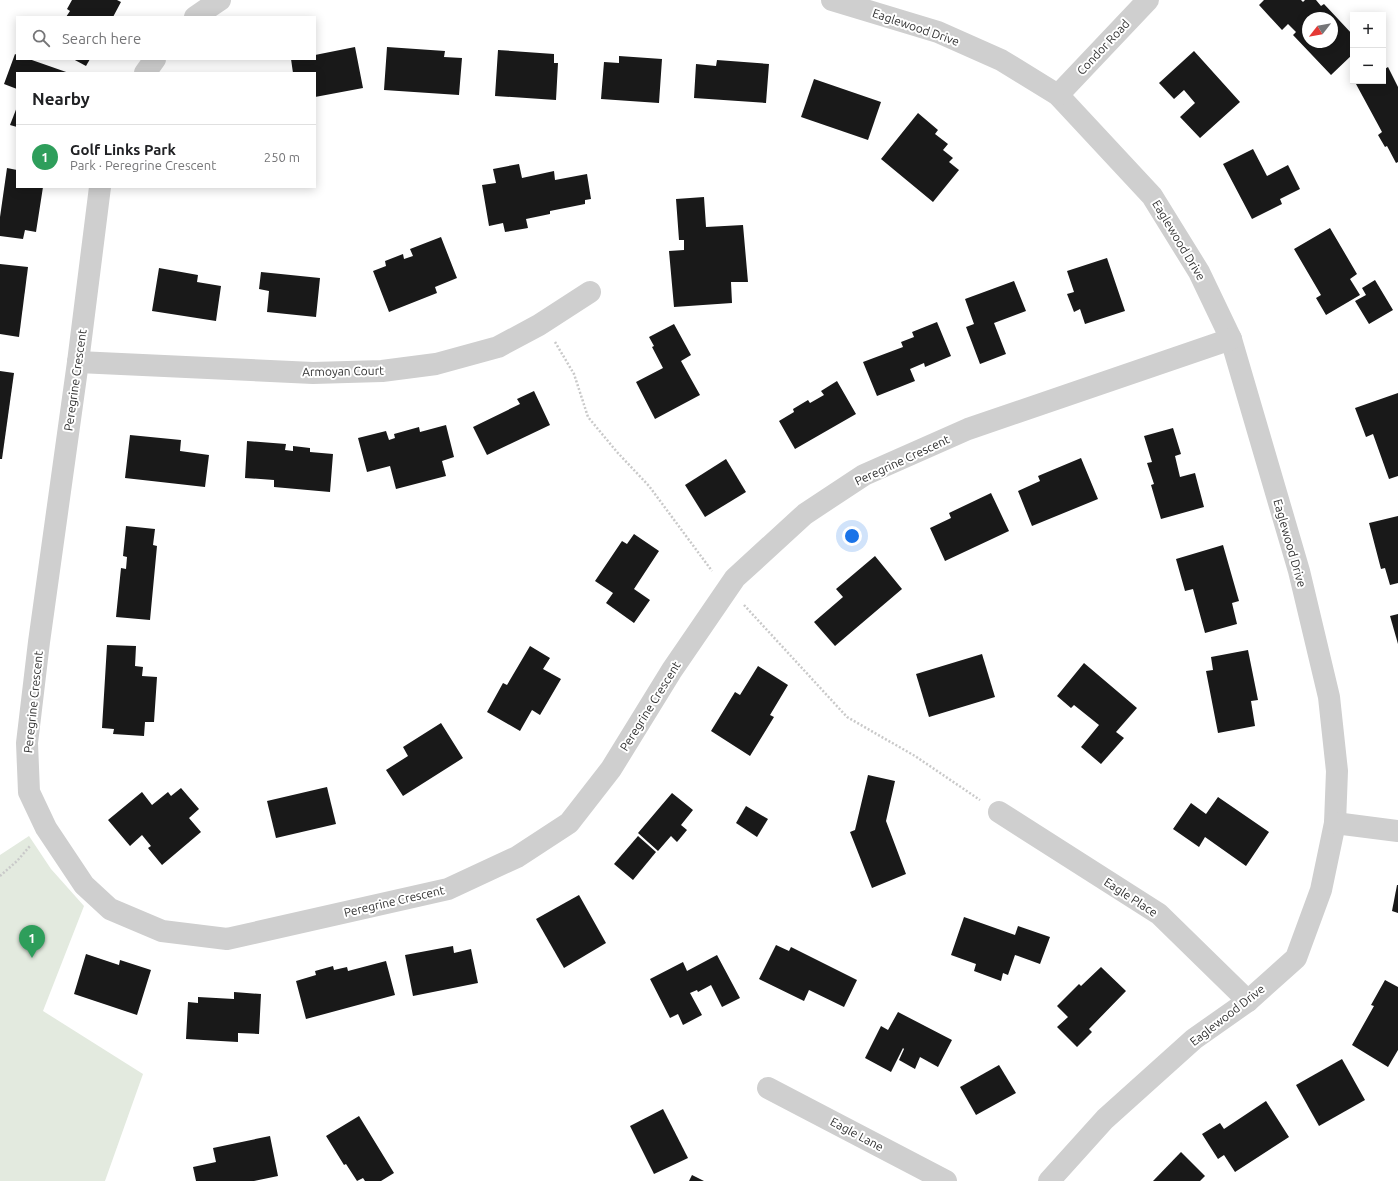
<!DOCTYPE html>
<html lang="en">
<head>
<meta charset="utf-8">
<style>
	:root { --surface:#fff; --page:#f2f2f2; --text:#202124; --muted:#757577; --line:#e0e0e0; --accent:#0b8043 }
	body { margin:0; font-family:Ubuntu,sans-serif; background:var(--page); color:var(--text) }
	.controls { position:absolute; right:12px; top:12px; display:grid; overflow:hidden; border-radius:0px; box-shadow:0 2px 10px #0003 }
	.controls button { width:36px; height:36px; display:grid; place-items:center; padding:0; border:0; border-bottom:1px solid var(--line); background:var(--surface); color:var(--text); font:20px sans-serif }
	.compass { position:absolute; left:1302px; top:12px; width:36px; height:36px; border-radius:50%; background:var(--surface); box-shadow:0 2px 10px #0003; rotate:239deg }
	.you { position:absolute; left:852px; top:536px; width:14px; height:14px; margin:-10px; border:3px solid #fff; border-radius:50%; background:#1a73e8; box-shadow:0 0 0 6px #1a73e833 }
	.badge { display:grid; place-items:center; width:26px; height:26px; border-radius:50%; background:var(--accent); color:#fff; font-size:13px; font-weight:700 }
	.pin { position:absolute; translate:-50% -33px; filter:drop-shadow(0 1px 2px #0008) }
	.pin::after { content:''; position:absolute; top:21px; width:14px; height:12px; background:inherit; clip-path:polygon(0 0,100% 0,50% 100%) }
	.list { margin:0; padding:0; list-style:none }
	h2 { display:flex; justify-content:space-between; align-items:center; height:52px; margin:0; padding:0 16px; font-size:17px }
	h2 small { font-size:13px; font-weight:400; color:var(--muted) }
	.list li { display:grid; grid-template-columns:26px 1fr auto; gap:12px; align-items:center; box-sizing:border-box; height:64px; padding:0 16px; border-top:1px solid var(--line) }
	.list b { display:block; font-size:15px; white-space:nowrap }
	.list p { margin:0; font-size:13px; white-space:nowrap; color:var(--muted) }
	.list em { font-size:13px; font-style:normal; color:var(--muted) }
	.icon { flex:none; width:22px; height:22px; fill:none; stroke:currentColor; stroke-width:2; stroke-linecap:round; stroke-linejoin:round }
	.map { position:relative; flex:none; width:1398px; height:1181px; overflow:hidden }
	.search { position:absolute; background:var(--surface); box-shadow:0 2px 10px #0003; left:16px; top:16px; width:300px; height:44px; display:flex; align-items:center; gap:10px; box-sizing:border-box; padding:0 14px; border-radius:0px; color:var(--muted); font-size:15px }
	.panel { position:absolute; background:var(--surface); box-shadow:0 2px 10px #0003; left:16px; top:72px; width:300px; height:116px; border-radius:0px }
	.map>svg:first-child { display:block }
</style>
</head>
<body>
<div class="map">
<svg width="1398" height="1181" viewBox="0 0 1398 1181">
	<rect width="100%" height="100%" fill="#fff"/>
	<path fill="#e3eadf" d="M 29,836 L 51,869 L 84,906 L 43,1011 L 143,1074 L 105,1181 L 0,1181 L 0,855 Z"/>
	<g fill="#191919" fill-rule="evenodd">
		<path d="M 72,0 L 117,0 L 121,2 L 113,17 L 66,17 L 70,11 L 67,9 Z"/>
		<path d="M 1264,0 L 1301,0 L 1303,2 L 1305,0 L 1316,0 L 1321,6 L 1324,4 L 1353,35 L 1353,54 L 1331,75 L 1293,35 L 1296,32 L 1288,24 L 1282,30 L 1259,5 ZM 1308,18 L 1332,18 L 1332,42 L 1308,42 Z"/>
		<path d="M 355,47 L 363,88 L 315,97 L 315,73 L 293,73 L 291,59 L 315,59 L 315,55 Z"/>
		<path d="M 387,47 L 445,51 L 444,57 L 462,58 L 459,95 L 384,90 Z"/>
		<path d="M 498,50 L 554,54 L 554,63 L 558,63 L 556,100 L 495,96 Z"/>
		<path d="M 1194,51 L 1240,102 L 1200,138 L 1180,117 L 1195,103 L 1184,90 L 1174,99 L 1159,83 Z"/>
		<path d="M 15,54 L 17,55 L 17,59 L 29,59 L 69,73 L 17,73 L 17,89 L 4,84 Z"/>
		<path d="M 619,56 L 662,59 L 659,103 L 601,99 L 604,62 L 619,63 Z"/>
		<path d="M 73,59 L 90,59 L 86,66 Z"/>
		<path d="M 717,60 L 769,64 L 766,103 L 694,98 L 696,64 L 716,66 Z"/>
		<path d="M 1388,67 L 1398,87 L 1398,162 L 1396,163 L 1387,146 L 1385,147 L 1378,135 L 1382,132 L 1356,84 L 1362,81 L 1383,81 L 1383,70 Z"/>
		<path d="M 814,79 L 881,102 L 868,140 L 801,117 Z"/>
		<path d="M 17,107 L 17,127 L 10,125 Z"/>
		<path d="M 918,113 L 938,130 L 935,134 L 948,144 L 943,150 L 953,158 L 949,162 L 959,170 L 933,202 L 881,159 Z"/>
		<path d="M 1253,149 L 1267,176 L 1288,165 L 1300,189 L 1280,199 L 1282,204 L 1252,219 L 1223,164 Z"/>
		<path d="M 519,164 L 522,178 L 554,171 L 555,180 L 587,174 L 591,199 L 585,200 L 585,204 L 550,211 L 550,214 L 526,219 L 528,228 L 505,232 L 503,223 L 489,226 L 482,185 L 496,183 L 493,169 Z"/>
		<path d="M 7,168 L 17,170 L 17,187 L 43,187 L 36,232 L 25,230 L 23,239 L 0,236 L 0,217 Z"/>
		<path d="M 704,197 L 706,227 L 743,225 L 748,282 L 731,282 L 732,303 L 674,307 L 669,251 L 684,250 L 684,240 L 679,240 L 676,199 Z"/>
		<path d="M 1330,228 L 1357,274 L 1350,279 L 1360,295 L 1326,315 L 1316,298 L 1321,295 L 1294,249 Z"/>
		<path d="M 441,237 L 457,278 L 435,287 L 437,293 L 389,312 L 373,271 L 386,266 L 385,261 L 403,254 L 404,259 L 413,256 L 410,249 Z"/>
		<path d="M 1107,258 L 1125,311 L 1085,324 L 1080,309 L 1074,312 L 1067,294 L 1074,292 L 1067,271 Z"/>
		<path d="M 0,264 L 28,267 L 19,337 L 0,334 Z"/>
		<path d="M 159,268 L 198,275 L 197,282 L 221,286 L 216,321 L 152,311 Z"/>
		<path d="M 261,272 L 320,278 L 316,317 L 267,312 L 269,291 L 259,289 Z"/>
		<path d="M 1375,280 L 1393,310 L 1369,324 L 1355,301 L 1366,295 L 1362,288 Z"/>
		<path d="M 1014,281 L 1026,311 L 994,323 L 1006,354 L 980,364 L 966,327 L 974,324 L 965,299 Z"/>
		<path d="M 937,322 L 951,356 L 925,367 L 924,363 L 910,369 L 915,381 L 877,396 L 863,362 L 903,347 L 901,342 L 914,337 L 912,332 Z"/>
		<path d="M 674,324 L 691,355 L 681,361 L 700,395 L 655,419 L 636,382 L 663,368 L 652,347 L 654,346 L 649,337 Z"/>
		<path d="M 0,371 L 14,373 L 2,459 L 0,459 Z"/>
		<path d="M 837,381 L 856,414 L 795,449 L 779,421 L 794,412 L 793,409 L 808,400 L 810,403 L 824,395 L 821,391 Z"/>
		<path d="M 534,391 L 550,425 L 487,455 L 473,427 L 520,404 L 517,399 Z"/>
		<path d="M 1398,393 L 1398,476 L 1389,479 L 1373,434 L 1366,437 L 1355,408 Z"/>
		<path d="M 446,425 L 454,457 L 442,461 L 446,476 L 396,489 L 390,466 L 367,472 L 358,438 L 386,431 L 389,440 L 395,438 L 394,434 L 419,427 L 420,432 Z"/>
		<path d="M 1173,428 L 1181,454 L 1175,456 L 1180,477 L 1195,473 L 1204,507 L 1161,519 L 1151,485 L 1154,484 L 1147,463 L 1152,462 L 1144,436 Z"/>
		<path d="M 130,435 L 181,440 L 180,451 L 209,455 L 205,487 L 125,478 Z"/>
		<path d="M 247,441 L 286,444 L 285,450 L 293,451 L 293,446 L 310,448 L 310,452 L 333,454 L 330,492 L 274,487 L 274,480 L 245,478 Z"/>
		<path d="M 1081,458 L 1098,499 L 1032,526 L 1018,491 L 1040,481 L 1038,476 Z"/>
		<path d="M 726,459 L 746,492 L 705,517 L 685,485 Z"/>
		<path d="M 991,493 L 1009,531 L 945,561 L 930,528 L 951,518 L 949,513 Z"/>
		<path d="M 1398,516 L 1398,583 L 1390,585 L 1385,568 L 1381,569 L 1369,523 Z"/>
		<path d="M 126,526 L 155,529 L 153,545 L 157,546 L 150,620 L 116,617 L 121,568 L 126,569 L 127,557 L 123,556 Z"/>
		<path d="M 634,534 L 659,551 L 634,589 L 650,600 L 634,623 L 606,603 L 613,593 L 595,581 L 622,541 L 627,544 Z"/>
		<path d="M 1223,545 L 1239,601 L 1232,603 L 1237,624 L 1205,633 L 1193,589 L 1185,591 L 1176,559 Z"/>
		<path d="M 875,556 L 902,589 L 835,646 L 814,622 L 843,597 L 836,589 Z"/>
		<path d="M 1398,614 L 1398,644 L 1390,616 Z"/>
		<path d="M 107,645 L 136,646 L 135,666 L 143,667 L 142,676 L 157,677 L 154,722 L 145,722 L 144,736 L 113,734 L 114,729 L 102,728 Z"/>
		<path d="M 530,646 L 550,658 L 543,669 L 561,679 L 540,715 L 532,710 L 520,731 L 487,712 L 503,683 L 507,685 Z"/>
		<path d="M 1248,650 L 1258,700 L 1251,701 L 1255,726 L 1218,733 L 1206,671 L 1213,670 L 1211,657 Z"/>
		<path d="M 982,654 L 995,697 L 929,717 L 916,674 Z"/>
		<path d="M 1084,663 L 1137,708 L 1116,732 L 1124,738 L 1101,764 L 1081,747 L 1099,725 L 1074,705 L 1071,708 L 1057,696 Z"/>
		<path d="M 758,666 L 788,685 L 770,715 L 774,717 L 750,756 L 711,731 L 735,692 L 740,695 Z"/>
		<path d="M 441,723 L 463,758 L 403,796 L 386,770 L 408,756 L 403,747 Z"/>
		<path d="M 868,775 L 895,781 L 886,821 L 906,874 L 872,888 L 850,832 L 855,830 Z"/>
		<path d="M 327,787 L 336,824 L 276,838 L 267,801 Z"/>
		<path d="M 181,788 L 199,809 L 189,818 L 201,832 L 162,865 L 148,848 L 151,846 L 142,835 L 130,846 L 108,820 L 142,792 L 152,805 L 168,792 L 171,796 Z"/>
		<path d="M 672,793 L 693,810 L 681,825 L 687,830 L 677,842 L 671,836 L 658,851 L 638,833 Z"/>
		<path d="M 1218,797 L 1269,832 L 1246,866 L 1205,837 L 1199,847 L 1173,829 L 1191,803 L 1206,814 Z"/>
		<path d="M 746,806 L 768,819 L 757,837 L 736,823 Z"/>
		<path d="M 638,836 L 656,852 L 633,880 L 614,864 Z"/>
		<path d="M 1397,885 L 1398,885 L 1398,913 L 1392,911 Z"/>
		<path d="M 579,895 L 606,943 L 564,968 L 536,919 Z"/>
		<path d="M 964,917 L 1015,935 L 1018,926 L 1050,937 L 1040,964 L 1015,955 L 1008,975 L 1003,973 L 1001,981 L 974,971 L 976,964 L 951,955 Z"/>
		<path d="M 776,945 L 789,951 L 791,947 L 857,980 L 844,1007 L 809,990 L 804,1001 L 759,979 Z"/>
		<path d="M 453,946 L 454,953 L 471,949 L 478,983 L 413,996 L 405,955 Z"/>
		<path d="M 86,954 L 119,965 L 120,960 L 151,970 L 137,1015 L 74,994 Z"/>
		<path d="M 717,955 L 740,998 L 722,1007 L 711,985 L 698,992 L 697,990 L 690,993 L 702,1015 L 683,1025 L 678,1014 L 670,1018 L 650,979 L 683,962 L 687,971 Z"/>
		<path d="M 386,961 L 395,995 L 306,1019 L 296,981 L 316,975 L 315,971 L 333,966 L 334,970 L 347,967 L 348,971 Z"/>
		<path d="M 1101,967 L 1126,991 L 1089,1029 L 1092,1032 L 1077,1047 L 1057,1027 L 1068,1017 L 1057,1006 L 1079,984 L 1081,986 Z"/>
		<path d="M 1385,980 L 1398,987 L 1398,1050 L 1388,1067 L 1352,1045 L 1374,1006 L 1371,1005 Z"/>
		<path d="M 234,992 L 261,994 L 259,1034 L 238,1033 L 238,1042 L 186,1039 L 188,1002 L 198,1003 L 198,997 L 234,999 Z"/>
		<path d="M 898,1012 L 952,1040 L 938,1067 L 920,1057 L 915,1069 L 899,1060 L 904,1049 L 903,1048 L 891,1072 L 865,1058 L 881,1026 L 888,1030 Z"/>
		<path d="M 1342,1059 L 1365,1100 L 1319,1126 L 1296,1085 Z"/>
		<path d="M 999,1065 L 1016,1093 L 976,1115 L 960,1087 Z"/>
		<path d="M 1266,1101 L 1289,1137 L 1235,1172 L 1224,1155 L 1218,1159 L 1202,1134 L 1220,1123 L 1224,1129 Z"/>
		<path d="M 663,1109 L 688,1158 L 654,1174 L 630,1126 Z"/>
		<path d="M 359,1116 L 394,1173 L 381,1181 L 365,1181 L 363,1178 L 357,1181 L 346,1164 L 344,1165 L 326,1136 Z"/>
		<path d="M 270,1136 L 278,1176 L 254,1181 L 196,1181 L 193,1167 L 216,1162 L 213,1148 Z"/>
		<path d="M 1181,1152 L 1205,1176 L 1200,1181 L 1153,1181 Z"/>
		<path d="M 692,1175 L 704,1181 L 689,1181 Z"/>
	</g>
	<g fill="none" stroke-linecap="round" stroke-linejoin="round">
		<g stroke="#c9c9c9" stroke-width="2.5" stroke-dasharray="2 2" stroke-linecap="butt">
			<path d="M 555,342 L 574,374 L 588,417 L 617,452 L 649,486 L 712,571"/>
			<path d="M 744,605 L 847,717 L 915,756 L 980,800"/>
			<path d="M 0,876 L 17,861 L 30,846"/>
		</g>
		<g stroke="#cfcfcf" stroke-width="22">
			<path d="M 832,0 L 938,32 L 1001,60 L 1058,95 L 1152,196 L 1199,272 L 1231,339 L 1299,571 L 1329,697 L 1337,771 L 1335,823 L 1321,890 L 1296,958 L 1248,1001 L 1194,1039 L 1105,1119 L 1049,1181"/>
			<path d="M 195,17 L 220,0"/>
			<path d="M 145,73 L 155,59"/>
			<path d="M 1058,95 L 1148,0"/>
			<path d="M 100,187 L 78,362 L 39,642 L 27,743 L 29,792 L 46,828 L 84,885 L 110,909 L 162,931 L 227,939 L 448,889 L 517,857 L 569,823 L 611,769 L 672,670 L 735,578 L 805,514 L 864,475 L 968,429 L 1231,339"/>
			<path d="M 78,362 L 313,373 L 382,371 L 436,364 L 498,347 L 539,325 L 590,292"/>
			<path d="M 999,812 L 1159,914 L 1248,1001"/>
			<path d="M 1335,823 L 1398,831"/>
			<path d="M 768,1088 L 946,1181"/>
		</g>
	</g>
	<g text-anchor="middle" dominant-baseline="central" stroke-width="4" stroke-linejoin="round" paint-order="stroke">
		<g font-size="12" fill="#323232" stroke="#fff">
			<text transform="translate(916 27) rotate(19)">Eaglewood Drive</text>
			<text transform="translate(1103 47) rotate(-47)">Condor Road</text>
			<text transform="translate(1179 240) rotate(59)">Eaglewood Drive</text>
			<text transform="translate(343 371) rotate(-1)">Armoyan Court</text>
			<text transform="translate(75 380) rotate(-82)">Peregrine Crescent</text>
			<text transform="translate(902 460) rotate(-25)">Peregrine Crescent</text>
			<text transform="translate(1290 543) rotate(74)">Eaglewood Drive</text>
			<text transform="translate(33 702) rotate(-84)">Peregrine Crescent</text>
			<text transform="translate(650 706) rotate(-58)">Peregrine Crescent</text>
			<text transform="translate(1131 897) rotate(33)">Eagle Place</text>
			<text transform="translate(394 901) rotate(-13)">Peregrine Crescent</text>
			<text transform="translate(1227 1015) rotate(-38)">Eaglewood Drive</text>
			<text transform="translate(857 1134) rotate(28)">Eagle Lane</text>
		</g>
	</g>
</svg>
<div class="controls">
<button>+</button>
<button>−</button>
</div>
<svg class="compass" viewBox="-18 -18 36 36"><path d="M0-13l5 13h-10z" fill="#e53935"/><path d="M0 13l5-13h-10z" fill="#757577"/></svg>
<div class="you"></div>
<div class="pin badge" style="left:32px;top:958px;background:#2e9e5b">1</div>
<div class="search"><svg class="icon" aria-label="search" viewBox="0 0 24 24"><circle cx="10" cy="10" r="6"/><path d="M15 15l6 6"/></svg>Search here</div>
<section class="panel">
<h2>Nearby<small></small></h2>
<ul class="list">
<li><span class="badge" style="background:#2e9e5b">1</span><div><b>Golf Links Park</b><p>Park · Peregrine Crescent</p></div><em>250 m</em></li>
</ul>
</section>
</div>
</body>
</html>
